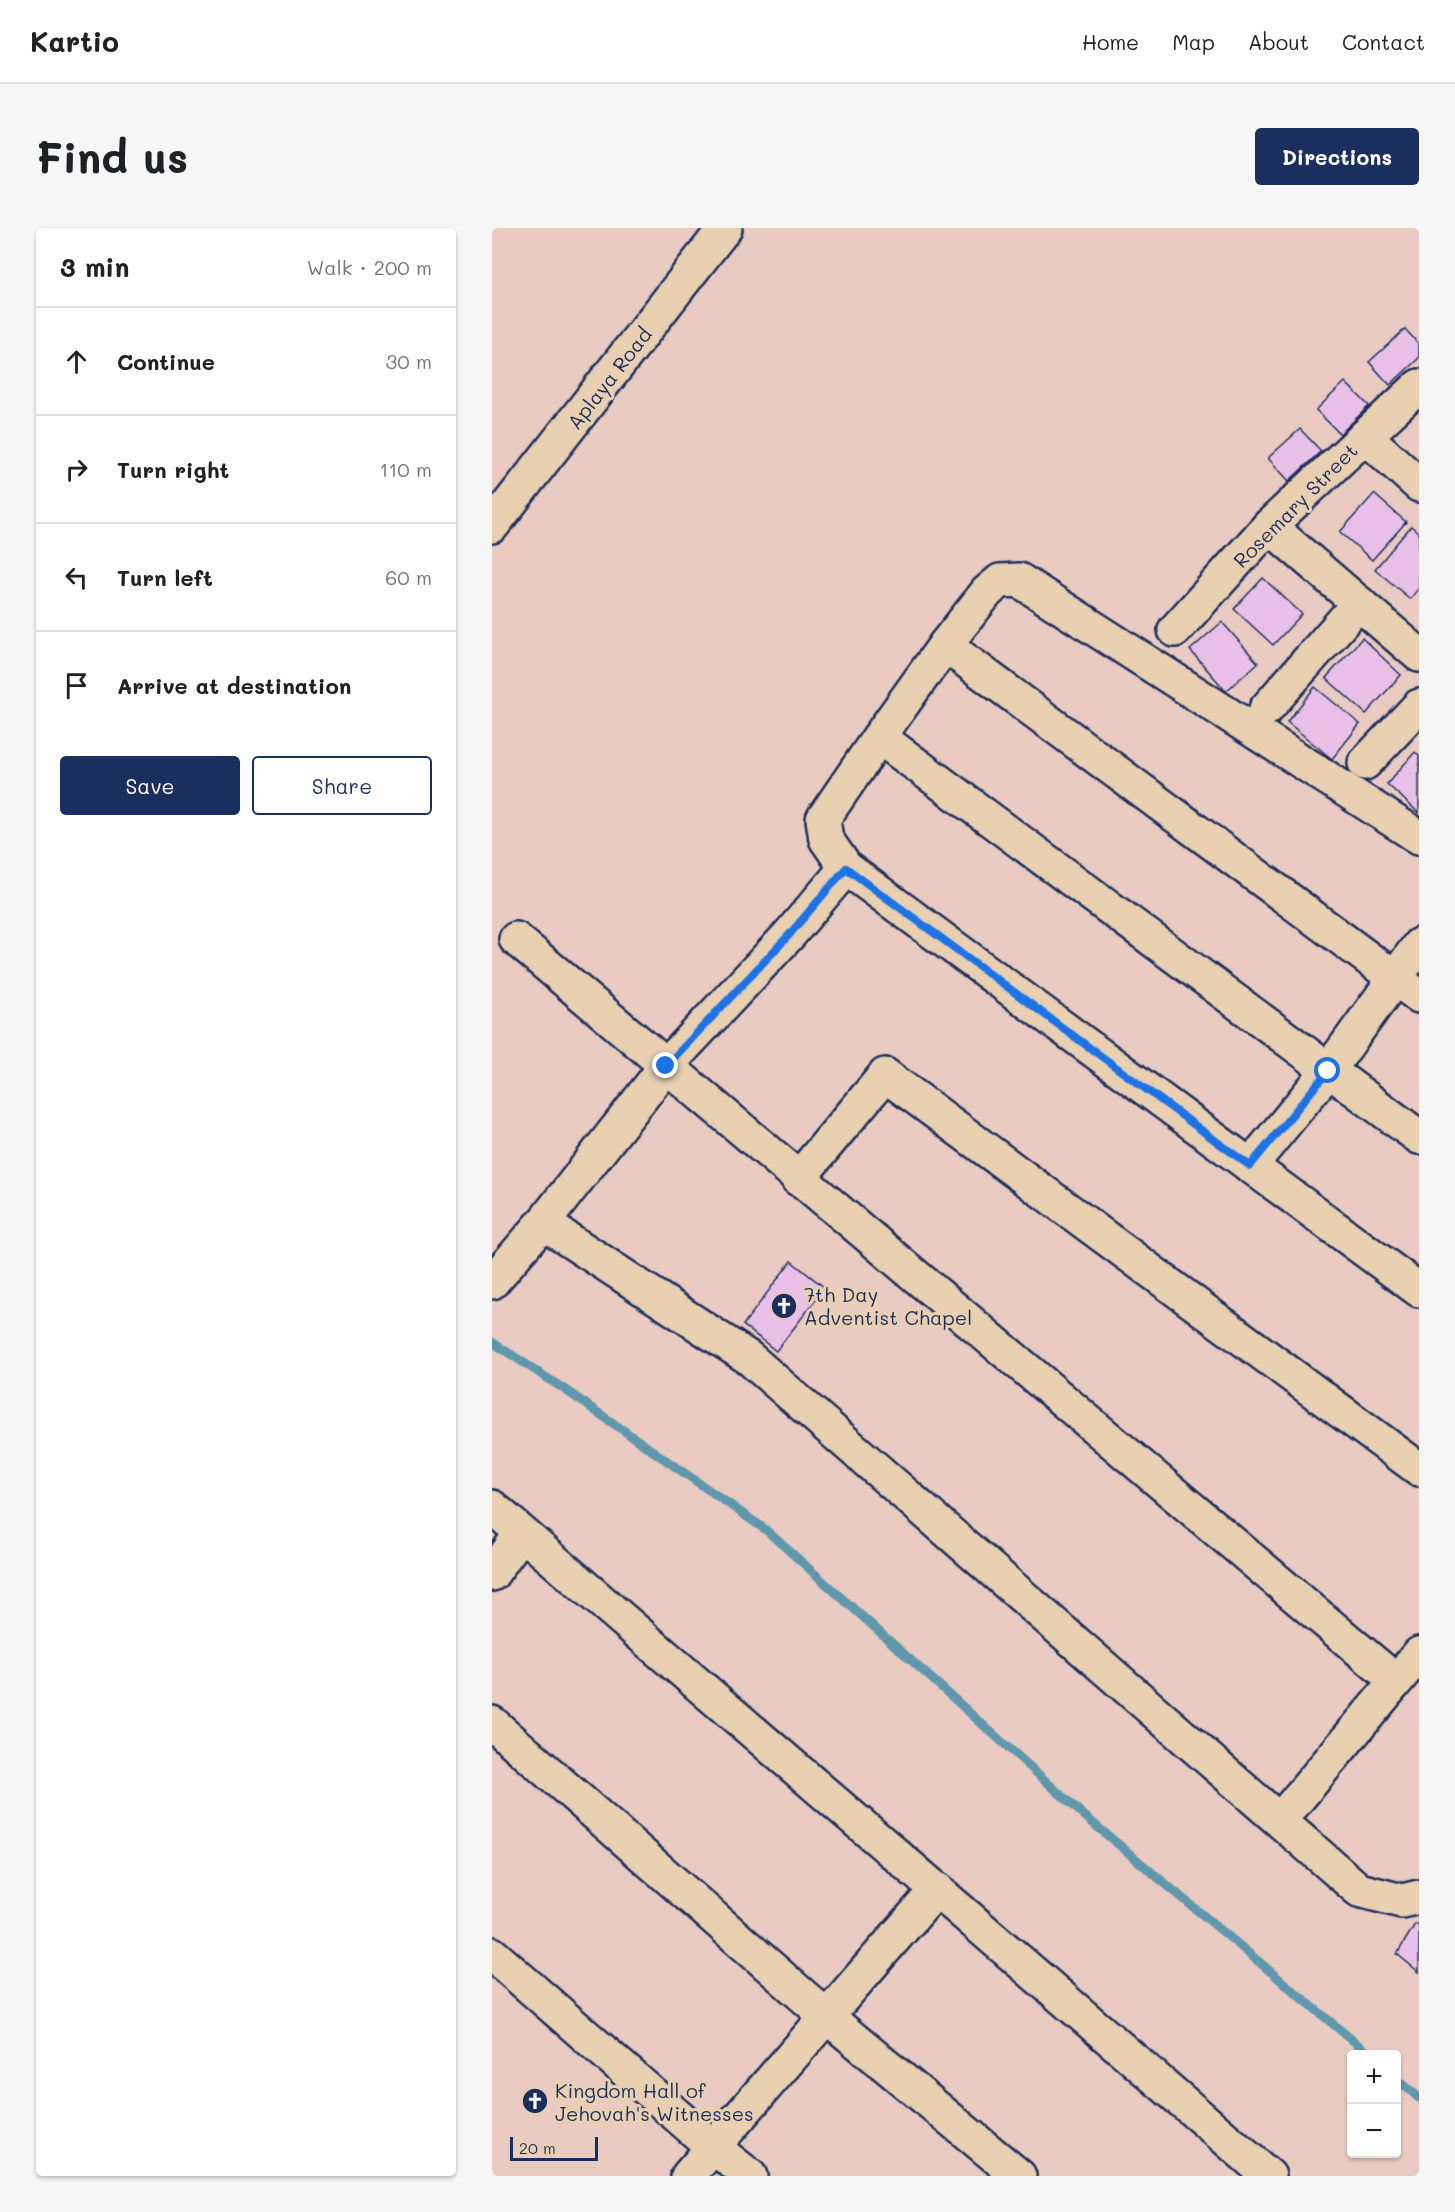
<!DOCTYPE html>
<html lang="en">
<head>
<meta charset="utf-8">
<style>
	:root { --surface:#fff; --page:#f6f6f6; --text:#202124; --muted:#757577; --line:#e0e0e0; --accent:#1b2f5e }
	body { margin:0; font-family:Mali,sans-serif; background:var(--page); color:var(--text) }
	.controls { position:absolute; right:18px; bottom:18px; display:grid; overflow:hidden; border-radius:6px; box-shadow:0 2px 4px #0004 }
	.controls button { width:54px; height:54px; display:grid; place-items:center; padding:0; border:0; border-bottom:2px solid var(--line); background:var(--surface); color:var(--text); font:30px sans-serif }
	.scale { position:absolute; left:18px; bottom:15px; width:88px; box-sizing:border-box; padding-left:6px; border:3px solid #1b2f5e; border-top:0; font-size:16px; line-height:21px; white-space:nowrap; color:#1b2f5e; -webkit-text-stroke:4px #e9d0b1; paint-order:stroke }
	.stop { position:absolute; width:18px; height:18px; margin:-14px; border:4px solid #1a73e8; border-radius:50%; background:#fff }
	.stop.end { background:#1a73e8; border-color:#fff; box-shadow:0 2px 6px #0008 }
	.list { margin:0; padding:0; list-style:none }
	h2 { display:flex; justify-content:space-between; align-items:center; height:78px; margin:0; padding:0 24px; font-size:26px }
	h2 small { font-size:20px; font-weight:400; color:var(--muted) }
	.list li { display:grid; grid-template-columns:39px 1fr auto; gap:18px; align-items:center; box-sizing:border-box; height:108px; padding:0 24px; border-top:2px solid var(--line) }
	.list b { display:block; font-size:22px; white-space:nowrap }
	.list em { font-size:20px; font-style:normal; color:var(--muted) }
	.actions { display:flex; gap:12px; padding:18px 24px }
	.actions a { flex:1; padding:14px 0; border:2px solid var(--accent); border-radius:6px; text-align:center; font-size:21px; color:var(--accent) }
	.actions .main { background:var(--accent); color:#fff }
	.icon { flex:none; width:33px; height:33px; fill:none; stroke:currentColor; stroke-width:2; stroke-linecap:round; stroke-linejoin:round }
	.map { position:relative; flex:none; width:927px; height:1948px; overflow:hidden; border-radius:6px }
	header { display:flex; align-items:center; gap:36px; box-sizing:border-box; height:84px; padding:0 30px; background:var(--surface); border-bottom:2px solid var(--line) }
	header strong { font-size:28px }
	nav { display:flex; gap:33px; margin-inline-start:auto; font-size:21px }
	.intro { display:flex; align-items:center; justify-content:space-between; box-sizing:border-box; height:144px; padding:0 36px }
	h1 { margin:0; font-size:42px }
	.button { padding:15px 27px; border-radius:6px; background:var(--accent); color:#fff; font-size:21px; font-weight:700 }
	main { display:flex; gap:36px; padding:0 36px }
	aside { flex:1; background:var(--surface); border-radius:6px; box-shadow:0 2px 4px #0004 }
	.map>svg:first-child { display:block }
</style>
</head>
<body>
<header>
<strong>Kartio</strong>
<nav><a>Home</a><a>Map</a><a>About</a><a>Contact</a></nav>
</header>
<div class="intro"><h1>Find us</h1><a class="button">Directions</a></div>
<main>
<aside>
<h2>3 min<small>Walk · 200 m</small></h2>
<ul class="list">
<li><svg class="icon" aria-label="ahead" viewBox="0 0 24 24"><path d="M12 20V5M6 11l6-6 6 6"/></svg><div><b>Continue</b></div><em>30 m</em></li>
<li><svg class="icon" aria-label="right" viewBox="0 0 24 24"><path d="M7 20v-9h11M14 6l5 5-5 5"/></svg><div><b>Turn right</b></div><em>110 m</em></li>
<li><svg class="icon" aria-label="left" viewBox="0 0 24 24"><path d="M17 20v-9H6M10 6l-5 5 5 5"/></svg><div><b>Turn left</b></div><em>60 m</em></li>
<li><svg class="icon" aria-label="arrive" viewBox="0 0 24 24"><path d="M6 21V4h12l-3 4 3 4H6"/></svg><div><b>Arrive at destination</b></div></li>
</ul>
<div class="actions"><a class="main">Save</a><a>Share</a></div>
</aside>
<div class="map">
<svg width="927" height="1948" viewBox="0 0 927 1948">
	<rect width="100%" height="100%" fill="#e9cbc2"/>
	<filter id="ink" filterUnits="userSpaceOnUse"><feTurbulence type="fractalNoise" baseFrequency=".0167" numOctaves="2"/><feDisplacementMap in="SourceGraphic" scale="12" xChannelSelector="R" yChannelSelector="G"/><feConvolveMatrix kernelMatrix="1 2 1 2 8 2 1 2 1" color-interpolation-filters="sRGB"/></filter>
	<g filter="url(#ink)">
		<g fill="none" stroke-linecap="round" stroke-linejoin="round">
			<g stroke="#5e97ad" stroke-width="9">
				<path d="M 0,1114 L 75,1163 L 274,1302 L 596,1591 L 877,1826"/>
				<path d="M 904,1850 L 927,1870"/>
			</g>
		</g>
		<g fill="#e8c0e8" stroke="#1b2f5e" stroke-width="1.5">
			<path d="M 913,101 L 927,116 L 927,130 L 898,157 L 877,134 Z"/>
			<path d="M 853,154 L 877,178 L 848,206 L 824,182 Z"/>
			<path d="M 808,201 L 829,223 L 797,253 L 776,230 Z"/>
			<path d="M 882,266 L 914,294 L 880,332 L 848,304 Z"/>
			<path d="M 919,298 L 927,305 L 927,360 L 918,371 L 883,341 Z"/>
			<path d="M 771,350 L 810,386 L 781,417 L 742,381 Z"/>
			<path d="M 730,394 L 766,435 L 734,463 L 698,422 Z"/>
			<path d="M 870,410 L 909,447 L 874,486 L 834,450 Z"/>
			<path d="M 823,459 L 868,496 L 840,531 L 795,494 Z"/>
			<path d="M 923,524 L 927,528 L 927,585 L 895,556 Z"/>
			<path d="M 299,1033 L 333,1060 L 284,1123 L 251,1097 Z"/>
			<path d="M 923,1696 L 927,1696 L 927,1744 L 905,1726 Z"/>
		</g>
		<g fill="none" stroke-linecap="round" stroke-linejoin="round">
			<g stroke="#1b2f5e" stroke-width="38">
				<g id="minor">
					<path d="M 873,208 L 927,257"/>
					<path d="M 0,298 L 233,0"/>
					<path d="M 777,298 L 927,427"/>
					<path d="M 683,402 L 777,298 L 927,158"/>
					<path d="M 453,417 L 387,509 L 927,909"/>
					<path d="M 774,481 L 867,375"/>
					<path d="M 873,535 L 927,478"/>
					<path d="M 927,609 L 527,352 L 508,353 L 495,364 L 453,417 L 927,768"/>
					<path d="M 354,640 L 334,611 L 331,591 L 387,509"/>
					<path d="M 24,711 L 904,1453"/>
					<path d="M 758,938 L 836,843 L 927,717"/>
					<path d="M 306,951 L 393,847 L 927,1241"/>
					<path d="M 51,995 L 257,1130 L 867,1662 L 910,1673 L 927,1669"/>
					<path d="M 0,1054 L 51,995 L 174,838 L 297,707 L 354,640 L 927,1062"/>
					<path d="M 0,1279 L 777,1948"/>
					<path d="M 0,1346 L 29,1306"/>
					<path d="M 0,1495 L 334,1788 L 527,1948"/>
					<path d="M 788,1592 L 927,1426"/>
					<path d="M 0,1726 L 221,1919 L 258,1948"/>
					<path d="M 196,1948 L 445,1661"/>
				</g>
			</g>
			<use href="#minor" stroke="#e9d0b1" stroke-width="33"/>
		</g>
	</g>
	<g fill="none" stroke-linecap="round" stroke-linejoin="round" filter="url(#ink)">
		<path stroke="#1a73e8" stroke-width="8" d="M 174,838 L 297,707 L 354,640 L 758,938 L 836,843"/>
	</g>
	<defs>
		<g id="church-disc" transform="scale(1.35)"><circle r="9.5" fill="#1b2f5e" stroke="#e9d0b1"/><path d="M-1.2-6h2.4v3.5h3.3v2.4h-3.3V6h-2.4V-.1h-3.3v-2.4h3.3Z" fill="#fff"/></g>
	</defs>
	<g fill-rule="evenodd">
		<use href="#church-disc" x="292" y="1078"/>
		<use href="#church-disc" x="43" y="1873"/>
	</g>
	<g text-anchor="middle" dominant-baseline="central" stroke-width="6" stroke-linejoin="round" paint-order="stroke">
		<g font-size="20" fill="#1b2f5e" stroke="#e9d0b1">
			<text transform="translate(117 150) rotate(-52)">Aplaya Road</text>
			<text transform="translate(803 277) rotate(-45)">Rosemary Street</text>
		</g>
		<g font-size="20" fill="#1b2f5e" stroke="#e9d0b1" text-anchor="start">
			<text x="312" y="1066">7th Day<tspan x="312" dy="23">Adventist Chapel</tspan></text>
			<text x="63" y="1862">Kingdom Hall of<tspan x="63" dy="23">Jehovah's Witnesses</tspan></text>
		</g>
	</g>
</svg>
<div class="controls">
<button>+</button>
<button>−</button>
</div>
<div class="scale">20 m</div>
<div class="stop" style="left:836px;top:843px"></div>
<div class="stop end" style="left:174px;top:838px"></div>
</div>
</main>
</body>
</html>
